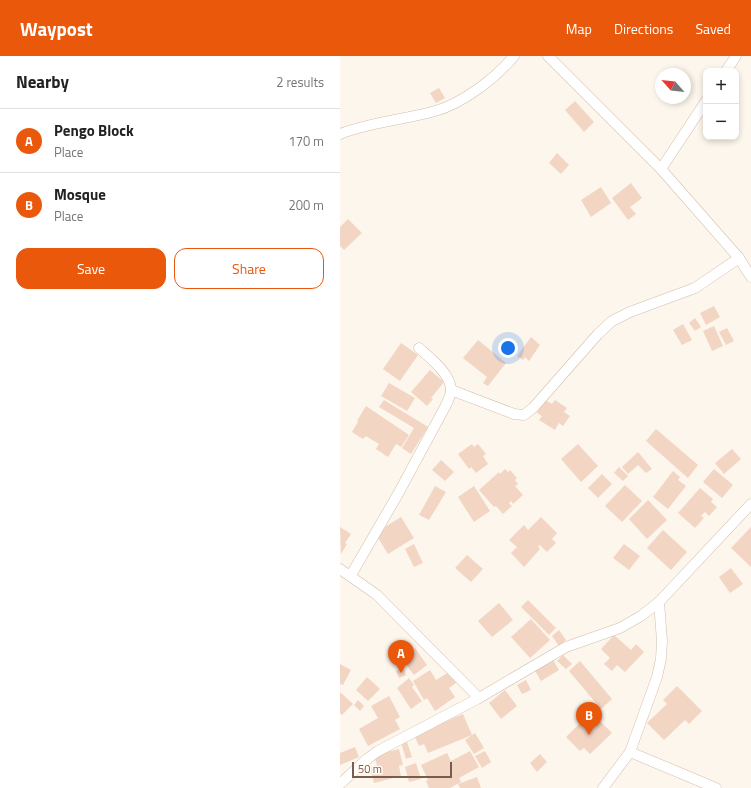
<!DOCTYPE html>
<html lang="en">
<head>
<meta charset="utf-8">
<style>
	:root { --surface:#fff; --page:#f6f6f6; --text:#222; --muted:#767676; --line:#e0e0e0; --accent:#ea580c }
	body { margin:0; font-family:"Titillium Web",sans-serif; background:var(--page); color:var(--text) }
	.controls { position:absolute; right:12px; top:12px; display:grid; overflow:hidden; border-radius:8px; box-shadow:0 2px 6px #0003 }
	.controls button { width:36px; height:36px; display:grid; place-items:center; padding:0; border:0; border-bottom:1px solid var(--line); background:var(--surface); color:var(--text); font:20px sans-serif }
	.compass { position:absolute; left:315px; top:12px; width:36px; height:36px; border-radius:50%; background:var(--surface); box-shadow:0 2px 6px #0003; rotate:297deg }
	.scale { position:absolute; left:12px; bottom:10px; width:100px; box-sizing:border-box; padding-left:4px; border:2px solid #7a5c4d; border-top:0; font-size:11px; line-height:14px; white-space:nowrap; color:#7a5c4d; -webkit-text-stroke:3px #fffaf3; paint-order:stroke }
	.you { position:absolute; left:168px; top:292px; width:14px; height:14px; margin:-10px; border:3px solid #fff; border-radius:50%; background:#1a73e8; box-shadow:0 0 0 6px #1a73e833 }
	.badge { display:grid; place-items:center; width:26px; height:26px; border-radius:50%; background:var(--accent); color:#fff; font-size:13px; font-weight:700 }
	.pin { position:absolute; translate:-50% -33px; filter:drop-shadow(0 1px 2px #0008) }
	.pin::after { content:''; position:absolute; top:21px; width:14px; height:12px; background:inherit; clip-path:polygon(0 0,100% 0,50% 100%) }
	.list { margin:0; padding:0; list-style:none }
	h2 { display:flex; justify-content:space-between; align-items:center; height:52px; margin:0; padding:0 16px; font-size:17px }
	h2 small { font-size:13px; font-weight:400; color:var(--muted) }
	.list li { display:grid; grid-template-columns:26px 1fr auto; gap:12px; align-items:center; box-sizing:border-box; height:64px; padding:0 16px; border-top:1px solid var(--line) }
	.list b { display:block; font-size:15px; white-space:nowrap }
	.list p { margin:0; font-size:13px; white-space:nowrap; color:var(--muted) }
	.list em { font-size:13px; font-style:normal; color:var(--muted) }
	.actions { display:flex; gap:8px; padding:12px 16px }
	.actions a { flex:1; padding:9px 0; border:1px solid var(--accent); border-radius:12px; text-align:center; font-size:14px; color:var(--accent) }
	.actions .main { background:var(--accent); color:#fff }
	.map { position:relative; flex:none; width:411px; height:732px; overflow:hidden }
	header { display:flex; align-items:center; gap:24px; box-sizing:border-box; height:56px; padding:0 20px; background:var(--accent); color:#fff }
	header strong { font-size:19px }
	nav { display:flex; gap:22px; margin-inline-start:auto; font-size:14px }
	main { display:flex }
	aside { flex:1; background:var(--surface) }
	.map>svg:first-child { display:block }
</style>
</head>
<body>
<header>
<strong>Waypost</strong>
<nav><a>Map</a><a>Directions</a><a>Saved</a></nav>
</header>
<main>
<aside>
<h2>Nearby<small>2 results</small></h2>
<ul class="list">
<li><span class="badge">A</span><div><b>Pengo Block</b><p>Place</p></div><em>170 m</em></li>
<li><span class="badge">B</span><div><b>Mosque</b><p>Place</p></div><em>200 m</em></li>
</ul>
<div class="actions"><a class="main">Save</a><a>Share</a></div>
</aside>
<div class="map">
<svg width="411" height="732" viewBox="0 0 411 732">
	<rect width="100%" height="100%" fill="#fdf6ec"/>
	<g fill="#f3d5c3">
		<path d="M 99,32 L 105,42 L 96,47 L 90,37 Z"/>
		<path d="M 235,45 L 254,66 L 244,76 L 225,54 Z"/>
		<path d="M 217,97 L 229,109 L 221,118 L 209,107 Z"/>
		<path d="M 291,127 L 302,142 L 290,151 L 296,158 L 288,164 L 272,142 Z"/>
		<path d="M 261,131 L 271,147 L 251,161 L 241,144 Z"/>
		<path d="M 8,163 L 22,177 L 4,194 L 0,190 L 0,171 Z"/>
		<path d="M 374,250 L 380,261 L 366,269 L 360,257 Z"/>
		<path d="M 355,262 L 361,271 L 355,275 L 349,267 Z"/>
		<path d="M 343,268 L 352,284 L 342,289 L 333,274 Z"/>
		<path d="M 374,270 L 383,290 L 372,295 L 363,275 Z"/>
		<path d="M 387,272 L 394,285 L 386,289 L 379,276 Z"/>
		<path d="M 191,281 L 200,289 L 189,305 L 185,301 L 183,304 L 177,300 Z"/>
		<path d="M 138,284 L 166,307 L 148,330 L 143,327 L 147,321 L 123,302 Z"/>
		<path d="M 61,287 L 78,299 L 60,325 L 43,313 Z"/>
		<path d="M 90,314 L 104,326 L 91,342 L 93,343 L 87,350 L 71,336 Z"/>
		<path d="M 49,327 L 75,342 L 67,355 L 41,340 Z"/>
		<path d="M 44,344 L 88,371 L 71,398 L 62,392 L 74,372 L 39,351 Z"/>
		<path d="M 205,344 L 212,348 L 215,344 L 227,352 L 224,356 L 230,360 L 223,370 L 219,367 L 215,374 L 199,364 L 202,360 L 197,357 Z"/>
		<path d="M 26,350 L 69,379 L 61,391 L 56,388 L 48,401 L 36,393 L 39,388 L 26,380 L 23,383 L 12,376 L 18,366 L 17,365 Z"/>
		<path d="M 316,373 L 358,409 L 348,422 L 306,385 Z"/>
		<path d="M 132,388 L 134,391 L 138,388 L 146,398 L 143,400 L 148,408 L 136,417 L 131,411 L 129,413 L 118,398 Z"/>
		<path d="M 238,388 L 258,410 L 241,426 L 221,403 Z"/>
		<path d="M 392,393 L 401,403 L 384,418 L 375,407 Z"/>
		<path d="M 298,396 L 312,413 L 306,417 L 298,409 L 288,418 L 282,411 Z"/>
		<path d="M 101,404 L 114,416 L 105,425 L 92,414 Z"/>
		<path d="M 279,411 L 288,420 L 283,425 L 274,417 Z"/>
		<path d="M 165,413 L 168,416 L 170,414 L 177,422 L 175,424 L 178,428 L 175,430 L 183,439 L 173,448 L 171,445 L 169,447 L 172,450 L 163,458 L 156,450 L 154,451 L 139,434 L 159,416 L 160,418 Z"/>
		<path d="M 374,413 L 393,429 L 382,442 L 363,426 Z"/>
		<path d="M 333,415 L 340,421 L 338,424 L 346,430 L 328,453 L 313,441 Z"/>
		<path d="M 262,418 L 272,428 L 258,442 L 248,432 Z"/>
		<path d="M 285,429 L 302,445 L 282,466 L 265,450 Z"/>
		<path d="M 95,430 L 106,436 L 89,464 L 79,459 Z"/>
		<path d="M 134,430 L 150,455 L 134,466 L 118,441 Z"/>
		<path d="M 360,432 L 373,443 L 371,446 L 377,451 L 369,460 L 365,456 L 361,460 L 364,462 L 355,472 L 338,457 Z"/>
		<path d="M 308,444 L 327,464 L 307,483 L 289,463 Z"/>
		<path d="M 61,461 L 74,482 L 48,498 L 35,477 Z"/>
		<path d="M 201,461 L 217,477 L 212,483 L 216,487 L 207,496 L 200,489 L 198,490 L 200,493 L 184,511 L 171,497 L 177,491 L 169,484 L 184,469 L 188,474 Z"/>
		<path d="M 0,471 L 11,478 L 5,487 L 7,488 L 1,498 Z"/>
		<path d="M 411,471 L 411,511 L 391,492 Z"/>
		<path d="M 323,474 L 347,496 L 331,514 L 307,492 Z"/>
		<path d="M 74,488 L 83,507 L 74,511 L 65,493 Z"/>
		<path d="M 284,488 L 300,500 L 289,514 L 273,502 Z"/>
		<path d="M 127,499 L 143,513 L 131,526 L 115,512 Z"/>
		<path d="M 391,512 L 403,528 L 390,537 L 379,521 Z"/>
		<path d="M 188,544 L 216,572 L 209,579 L 181,551 Z"/>
		<path d="M 159,547 L 173,564 L 152,581 L 138,565 Z"/>
		<path d="M 191,563 L 210,584 L 190,602 L 171,581 Z"/>
		<path d="M 219,574 L 226,584 L 219,590 L 212,580 Z"/>
		<path d="M 274,579 L 291,594 L 296,588 L 304,596 L 285,616 L 277,609 L 272,615 L 264,608 L 270,602 L 261,593 Z"/>
		<path d="M 75,592 L 87,609 L 74,619 L 61,602 Z"/>
		<path d="M 223,599 L 232,608 L 226,613 L 217,605 Z"/>
		<path d="M 212,602 L 219,614 L 201,625 L 194,613 Z"/>
		<path d="M 240,605 L 272,643 L 261,653 L 229,615 Z"/>
		<path d="M 0,608 L 11,614 L 3,629 L 0,628 Z"/>
		<path d="M 64,613 L 66,619 L 59,622 L 56,615 Z"/>
		<path d="M 90,614 L 96,624 L 109,616 L 116,627 L 109,632 L 115,641 L 95,655 L 87,642 L 84,644 L 73,625 Z"/>
		<path d="M 27,621 L 40,633 L 28,645 L 16,634 Z"/>
		<path d="M 69,622 L 74,629 L 72,631 L 82,645 L 71,653 L 57,632 Z"/>
		<path d="M 186,624 L 191,634 L 182,638 L 177,629 Z"/>
		<path d="M 337,630 L 362,655 L 349,668 L 345,664 L 324,684 L 307,667 L 327,648 L 323,644 Z"/>
		<path d="M 165,634 L 177,650 L 161,663 L 149,647 Z"/>
		<path d="M 0,636 L 13,648 L 2,659 L 0,657 Z"/>
		<path d="M 49,640 L 60,661 L 55,664 L 60,673 L 28,690 L 19,673 L 38,662 L 31,650 Z"/>
		<path d="M 18,644 L 24,650 L 20,655 L 14,649 Z"/>
		<path d="M 251,656 L 272,677 L 250,698 L 244,692 L 240,695 L 226,681 Z"/>
		<path d="M 123,658 L 132,679 L 88,697 L 84,688 L 79,690 L 75,681 L 80,679 L 79,676 Z"/>
		<path d="M 135,677 L 144,692 L 134,698 L 125,684 Z"/>
		<path d="M 67,686 L 72,701 L 66,703 L 61,687 Z"/>
		<path d="M 15,691 L 19,701 L 0,709 L 0,697 Z"/>
		<path d="M 59,693 L 63,709 L 59,710 L 61,720 L 34,727 L 30,711 L 37,709 L 34,699 Z"/>
		<path d="M 130,695 L 139,711 L 119,722 L 121,726 L 110,732 L 89,732 L 86,725 L 88,724 L 81,709 L 107,697 L 111,705 Z"/>
		<path d="M 145,695 L 151,706 L 142,712 L 135,700 Z"/>
		<path d="M 200,698 L 207,706 L 197,716 L 190,707 Z"/>
		<path d="M 76,707 L 81,723 L 69,726 L 65,711 Z"/>
		<path d="M 137,721 L 141,732 L 120,732 L 118,728 Z"/>
	</g>
	<g fill="none" stroke-linecap="round" stroke-linejoin="round">
		<g stroke="#d1beb0" stroke-width="11">
			<g id="minor">
				<path d="M 208,0 L 321,113 L 399,202 L 411,221"/>
				<path d="M 386,15 L 396,0"/>
				<path d="M 0,78 C 31,66 63,64 95,55 C 122,48 157,21 174,0"/>
				<path d="M 321,113 L 366,45"/>
				<path d="M 111,334 L 174,358 L 184,359 L 193,352 L 258,278 L 272,265 L 290,256 L 355,232 L 399,202"/>
				<path d="M 0,513 L 37,539 L 139,642"/>
				<path d="M 11,519 L 58,438 L 106,349 C 108,345 111,338 111,334 C 111,318 90,302 79,292"/>
				<path d="M 290,696 L 376,732"/>
				<path d="M 0,728 L 27,703 L 38,695 L 139,642 L 226,591 L 280,572 L 301,560 L 319,546 L 411,448"/>
				<path d="M 263,732 L 290,696 L 317,621 L 321,603 L 322,585 L 319,546"/>
			</g>
		</g>
		<use href="#minor" stroke="#fff" stroke-width="10"/>
	</g>
</svg>
<div class="controls">
<button>+</button>
<button>−</button>
</div>
<svg class="compass" viewBox="-18 -18 36 36"><path d="M0-13l5 13h-10z" fill="#e53935"/><path d="M0 13l5-13h-10z" fill="#767676"/></svg>
<div class="scale">50 m</div>
<div class="you"></div>
<div class="pin badge" style="left:61px;top:617px">A</div>
<div class="pin badge" style="left:249px;top:679px">B</div>
</div>
</main>
</body>
</html>
